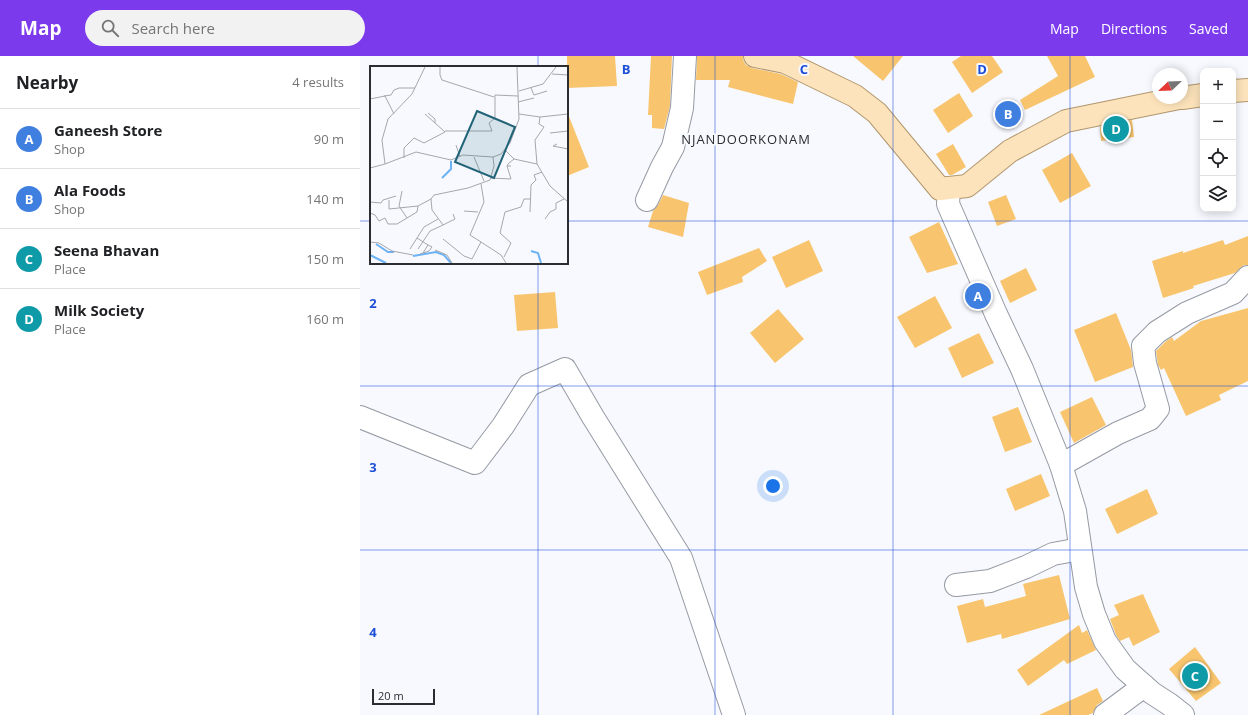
<!DOCTYPE html>
<html lang="en">
<head>
<meta charset="utf-8">
<style>
	:root { --surface:#fff; --page:#f2f2f2; --text:#202124; --muted:#757577; --line:#e0e0e0; --accent:#7c3aed }
	body { margin:0; font-family:"Open Sans",sans-serif; background:var(--page); color:var(--text) }
	.controls { position:absolute; right:12px; top:12px; display:grid; overflow:hidden; border-radius:8px; box-shadow:0 2px 10px #0003 }
	.controls button { width:36px; height:36px; display:grid; place-items:center; padding:0; border:0; border-bottom:1px solid var(--line); background:var(--surface); color:var(--text); font:20px sans-serif }
	.compass { position:absolute; left:792px; top:12px; width:36px; height:36px; border-radius:50%; background:var(--surface); box-shadow:0 2px 10px #0003; rotate:247deg }
	.scale { position:absolute; left:12px; bottom:10px; width:63px; box-sizing:border-box; padding-left:4px; border:2px solid #2b2d31; border-top:0; font-size:11px; line-height:14px; white-space:nowrap; color:#2b2d31; -webkit-text-stroke:3px #f7f9fe; paint-order:stroke }
	.you { position:absolute; left:413px; top:430px; width:14px; height:14px; margin:-10px; border:3px solid #fff; border-radius:50%; background:#1a73e8; box-shadow:0 0 0 6px #1a73e833 }
	.badge { display:grid; place-items:center; width:26px; height:26px; border-radius:50%; background:var(--accent); color:#fff; font-size:13px; font-weight:700 }
	.pin { position:absolute; translate:-50% -50%; border:2px solid #fff; box-shadow:0 1px 4px #0006 }
	.list { margin:0; padding:0; list-style:none }
	h2 { display:flex; justify-content:space-between; align-items:center; height:52px; margin:0; padding:0 16px; font-size:17px }
	h2 small { font-size:13px; font-weight:400; color:var(--muted) }
	.list li { display:grid; grid-template-columns:26px 1fr auto; gap:12px; align-items:center; box-sizing:border-box; height:60px; padding:0 16px; border-top:1px solid var(--line) }
	.list b { display:block; font-size:15px; white-space:nowrap }
	.list p { margin:0; font-size:13px; white-space:nowrap; color:var(--muted) }
	.list em { font-size:13px; font-style:normal; color:var(--muted) }
	.icon { flex:none; width:22px; height:22px; fill:none; stroke:currentColor; stroke-width:2; stroke-linecap:round; stroke-linejoin:round }
	.map { position:relative; flex:none; width:888px; height:659px; overflow:hidden }
	header { display:flex; align-items:center; gap:24px; box-sizing:border-box; height:56px; padding:0 20px; background:var(--accent); color:#fff }
	header strong { font-size:19px }
	nav { display:flex; gap:22px; margin-inline-start:auto; font-size:14px }
	.search { width:280px; height:36px; background:var(--page); display:flex; align-items:center; gap:10px; box-sizing:border-box; padding:0 14px; border-radius:22px; color:var(--muted); font-size:15px }
	main { display:flex }
	aside { flex:1; background:var(--surface) }
	.map>svg:first-child { display:block }
</style>
</head>
<body>
<header>
<strong>Map</strong>
<div class="search"><svg class="icon" aria-label="search" viewBox="0 0 24 24"><circle cx="10" cy="10" r="6"/><path d="M15 15l6 6"/></svg>Search here</div>
<nav><a>Map</a><a>Directions</a><a>Saved</a></nav>
</header>
<main>
<aside>
<h2>Nearby<small>4 results</small></h2>
<ul class="list">
<li><span class="badge" style="background:#3f7fe0">A</span><div><b>Ganeesh Store</b><p>Shop</p></div><em>90 m</em></li>
<li><span class="badge" style="background:#3f7fe0">B</span><div><b>Ala Foods</b><p>Shop</p></div><em>140 m</em></li>
<li><span class="badge" style="background:#0f9aa8">C</span><div><b>Seena Bhavan</b><p>Place</p></div><em>150 m</em></li>
<li><span class="badge" style="background:#0f9aa8">D</span><div><b>Milk Society</b><p>Place</p></div><em>160 m</em></li>
</ul>
</aside>
<div class="map">
<svg width="888" height="659" viewBox="0 0 888 659">
	<rect width="100%" height="100%" fill="#f7f9fe"/>
	<g fill="#f8c56e">
		<path d="M 207,0 L 255,0 L 257,30 L 207,32 Z"/>
		<path d="M 291,0 L 312,0 L 310,50 L 304,73 L 292,72 L 292,59 L 288,59 Z"/>
		<path d="M 337,0 L 383,0 L 383,4 L 386,9 L 392,12 L 421,18 L 438,26 L 433,48 L 368,31 L 370,24 L 336,24 Z"/>
		<path d="M 493,0 L 543,0 L 523,25 Z"/>
		<path d="M 601,0 L 632,0 L 643,16 L 612,37 L 592,6 Z"/>
		<path d="M 687,0 L 725,0 L 735,21 L 665,54 L 660,44 L 698,20 Z"/>
		<path d="M 599,37 L 613,60 L 588,77 L 573,54 Z"/>
		<path d="M 207,58 L 208,58 L 229,111 L 207,120 Z"/>
		<path d="M 772,64 L 774,81 L 741,85 L 740,71 Z"/>
		<path d="M 593,88 L 606,111 L 592,119 L 589,119 L 576,98 Z"/>
		<path d="M 712,97 L 731,130 L 700,147 L 682,114 Z"/>
		<path d="M 303,139 L 329,147 L 323,181 L 288,171 L 293,155 L 298,149 Z"/>
		<path d="M 646,139 L 656,163 L 637,170 L 628,146 Z"/>
		<path d="M 579,166 L 598,208 L 567,217 L 549,181 Z"/>
		<path d="M 888,180 L 888,209 L 884,209 L 875,217 L 833,230 L 834,232 L 803,242 L 792,205 L 823,195 L 823,197 L 863,184 L 865,189 Z"/>
		<path d="M 449,184 L 463,215 L 426,232 L 412,201 Z"/>
		<path d="M 399,192 L 407,205 L 382,221 L 383,226 L 347,239 L 338,216 Z"/>
		<path d="M 666,212 L 677,234 L 650,247 L 640,225 Z"/>
		<path d="M 195,236 L 198,272 L 157,275 L 154,239 Z"/>
		<path d="M 575,240 L 592,272 L 555,292 L 537,261 Z"/>
		<path d="M 888,252 L 888,325 L 859,339 L 861,344 L 826,360 L 804,312 L 801,314 L 798,309 L 796,295 L 805,286 L 812,281 L 814,285 L 841,265 Z"/>
		<path d="M 418,253 L 444,283 L 415,307 L 390,277 Z"/>
		<path d="M 756,257 L 771,294 L 773,311 L 735,326 L 714,274 Z"/>
		<path d="M 619,277 L 634,307 L 602,322 L 588,292 Z"/>
		<path d="M 732,341 L 746,369 L 714,387 L 700,356 Z"/>
		<path d="M 658,351 L 672,386 L 645,396 L 632,361 Z"/>
		<path d="M 681,418 L 690,440 L 655,455 L 646,433 Z"/>
		<path d="M 787,433 L 798,458 L 757,478 L 745,453 Z"/>
		<path d="M 699,519 L 710,563 L 642,583 L 641,578 L 607,587 L 597,550 L 623,543 L 625,551 L 666,540 L 663,528 Z"/>
		<path d="M 783,538 L 800,576 L 773,590 L 769,581 L 760,585 L 756,579 L 750,563 L 759,559 L 754,549 Z"/>
		<path d="M 719,569 L 722,577 L 727,574 L 736,594 L 707,608 L 704,604 L 668,630 L 657,614 Z"/>
		<path d="M 835,591 L 861,627 L 836,645 L 809,613 Z"/>
		<path d="M 737,632 L 743,645 L 737,649 L 733,657 L 728,659 L 679,659 Z"/>
	</g>
	<g fill="none" stroke-linecap="round" stroke-linejoin="round">
		<g stroke="#959aa3" stroke-width="24">
			<g id="minor">
				<path d="M 589,132 L 588,148 L 636,258 L 662,313 L 701,409 L 715,455 L 726,531 L 734,558 L 745,585 L 765,613 L 792,637 L 809,648 L 823,659"/>
				<path d="M 287,144 L 302,111 L 313,91 L 322,52 L 325,0"/>
				<path d="M 0,361 L 115,407 L 143,370 L 169,329 L 205,313 L 233,361 L 321,502 L 374,659"/>
				<path d="M 701,409 L 758,377 L 790,363 L 798,353 L 785,307 L 783,290 L 797,276 L 827,257 L 873,237 L 888,221"/>
				<path d="M 596,529 L 630,525 L 666,511 L 693,498 L 720,493"/>
				<path d="M 745,659 L 784,630"/>
			</g>
		</g>
		<g stroke="#b2976d" stroke-width="24">
			<g id="major">
				<path d="M 395,0 L 425,6 L 495,40 L 517,57 L 580,133 L 607,130 L 650,95 L 706,65 L 819,42"/>
				<path d="M 873,35 L 888,34"/>
				<path d="M 822,42 L 843,39"/>
			</g>
		</g>
		<use href="#minor" stroke="#fff" stroke-width="22"/>
		<use href="#major" stroke="#fce3bb" stroke-width="22"/>
	</g>
	<path fill="none" stroke="#1d4ed8" stroke-width="1" stroke-opacity="0.55" d="M 178,0 L 178,11M 355,0 L 355,659M 533,0 L 533,659M 710,0 L 710,659M 0,165 L 11,165M 207,165 L 888,165M 178,207 L 178,659M 0,330 L 888,330M 0,494 L 888,494"/>
	<g text-anchor="middle" dominant-baseline="central" stroke-width="4" stroke-linejoin="round" paint-order="stroke">
		<g font-size="13" letter-spacing="1" fill="#2b2d31" stroke="#f7f9fe">
			<text x="386" y="83">NJANDOORKONAM</text>
		</g>
	</g>
	<g transform="translate(10 10)">
		<rect width="198" height="198" fill="#f7f9fe"/>
		<path fill="none" stroke="#6cb2f4" stroke-width="2" d="M 72,112 L 81,103 L 81,95M 6,178 L 18,186 L 24,186M 161,185 L 168,187 L 171,197M 0,189 L 16,197M 43,190 L 66,186 L 74,189 L 81,197"/>
		<path fill="none" stroke="#a5a7ac" stroke-width="1" d="M 70,1 L 70,9 L 72,14 L 124,31M 182,8 L 198,9M 161,22 L 164,29 L 177,25M 149,25 L 173,18 L 186,1M 14,30 L 21,29 L 24,24 L 29,22 L 45,22M 0,33 L 15,30 L 24,48M 148,36 L 164,32M 58,47 L 65,53 L 65,57M 149,48 L 170,51 L 198,48M 75,65 L 122,65 L 119,57 L 125,52 L 125,29 L 148,30M 180,67 L 198,65M 187,78 L 183,80 L 198,83M 86,79 L 90,91M 135,84 L 144,93 L 167,98 L 180,120 L 198,136M 104,91 L 114,115M 34,92 L 34,82 L 44,72 L 54,77 L 75,66 L 55,48M 15,98 L 46,86 L 81,94 L 93,89 L 123,91M 167,98 L 165,74 L 174,61 L 169,58 L 170,51M 141,100 L 137,100 L 138,98 L 144,93M 0,102 L 15,98 L 12,74 L 18,53 L 42,28 L 55,1M 121,112 L 141,113 L 137,100M 32,125 L 29,140 L 37,152M 19,134 L 19,143 L 48,140M 0,136 L 11,137 L 13,134 L 26,130M 94,145 L 108,146M 160,146 L 161,119 L 166,114 L 164,109 L 172,106M 0,147 L 5,149 L 9,155 L 15,152 L 18,158 L 27,158 L 47,146 L 48,140 L 61,133 L 64,129 L 98,122 L 120,114 L 124,100 L 123,91 L 131,88 L 140,77 L 149,53 L 147,1M 175,153 L 180,146 L 186,143 L 186,137 L 194,133M 73,159 L 85,153 L 83,148M 47,172 L 58,179 L 53,187M 73,173 L 94,190 L 102,193 L 103,191 L 111,176 L 100,169 L 114,136 L 111,118M 0,176 L 9,177 L 22,185 L 43,189M 111,176 L 131,189 L 136,197M 40,183 L 54,161 L 68,153M 48,183 L 60,165 L 73,159 L 62,144 L 61,133M 65,184 L 77,189 L 82,197M 50,188 L 59,185 L 62,181 L 58,179M 134,191 L 141,177 L 130,167 L 135,146 L 151,141 L 154,133 L 161,133"/>
		<path fill="#226378" fill-opacity="0.15" stroke="#226378" stroke-width="2" d="M 107,45 L 145,61 L 124,112 L 85,96 Z"/>
		<rect width="198" height="198" fill="none" stroke="#2b2d31" stroke-width="2"/>
	</g>
	<g font-size="13" text-anchor="middle" font-weight="bold" fill="#1d4ed8" stroke="#f7f9fe" stroke-width="4" stroke-linejoin="round" paint-order="stroke">
		<text x="266" y="18">B</text>
		<text x="444" y="18">C</text>
		<text x="622" y="18">D</text>
		<text x="13" y="252">2</text>
		<text x="13" y="416">3</text>
		<text x="13" y="581">4</text>
	</g>
</svg>
<div class="controls">
<button>+</button>
<button>−</button>
<button><svg class="icon" aria-label="locate" viewBox="0 0 24 24"><circle cx="12" cy="12" r="6"/><path d="M12 2v4M12 18v4M2 12h4M18 12h4"/></svg></button>
<button><svg class="icon" aria-label="layers" viewBox="0 0 24 24"><path d="M12 4l9 5-9 5-9-5zM3 14l9 5 9-5"/></svg></button>
</div>
<svg class="compass" viewBox="-18 -18 36 36"><path d="M0-13l5 13h-10z" fill="#e53935"/><path d="M0 13l5-13h-10z" fill="#757577"/></svg>
<div class="scale">20 m</div>
<div class="you"></div>
<div class="pin badge" style="left:618px;top:240px;background:#3f7fe0">A</div>
<div class="pin badge" style="left:648px;top:58px;background:#3f7fe0">B</div>
<div class="pin badge" style="left:835px;top:620px;background:#0f9aa8">C</div>
<div class="pin badge" style="left:756px;top:73px;background:#0f9aa8">D</div>
</div>
</main>
</body>
</html>
